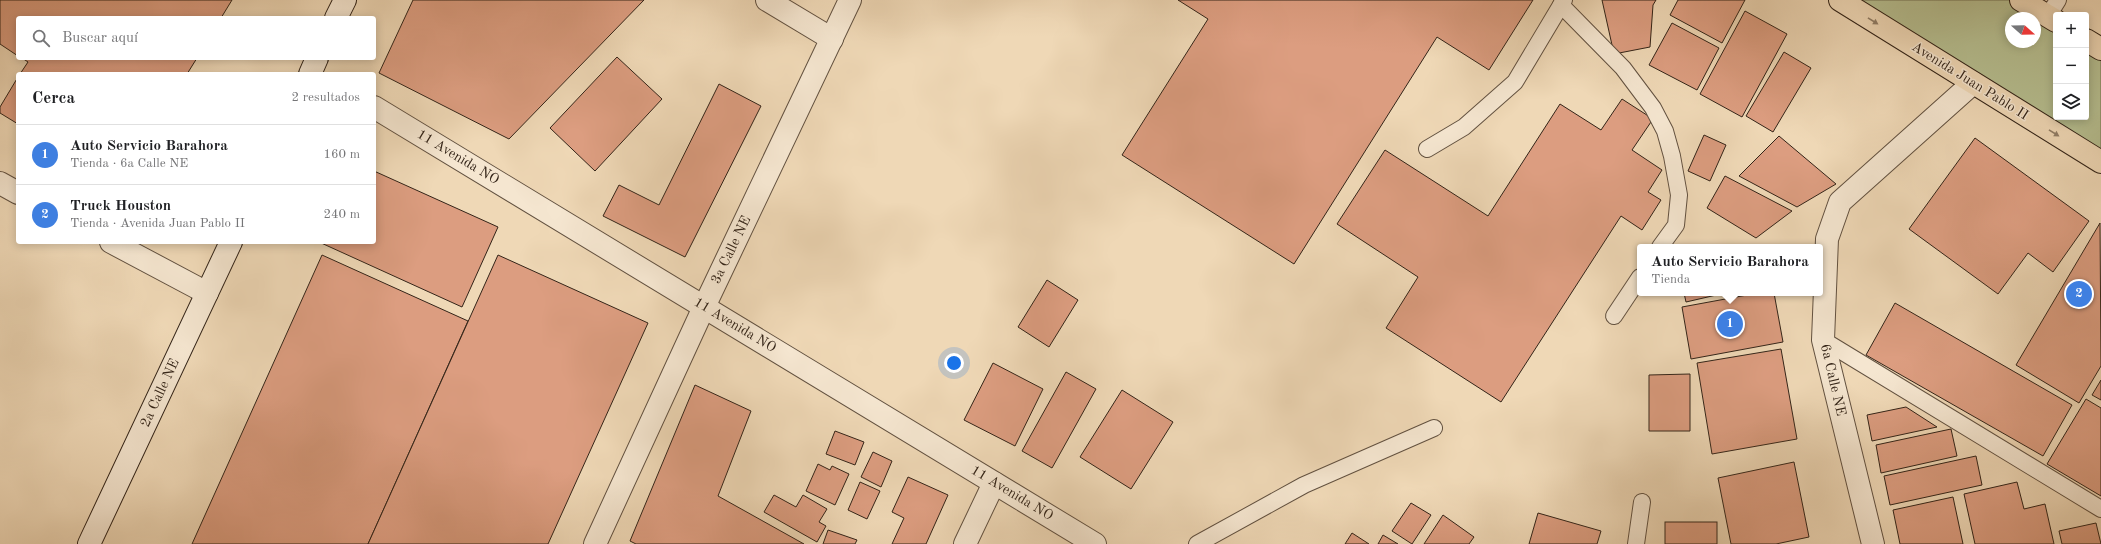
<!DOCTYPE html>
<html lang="es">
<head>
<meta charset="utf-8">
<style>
	:root { --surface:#fff; --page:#f6f6f6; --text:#202124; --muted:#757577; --line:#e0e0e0; --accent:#8f2418 }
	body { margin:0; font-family:"Old Standard TT",serif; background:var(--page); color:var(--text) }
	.controls { position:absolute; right:12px; top:12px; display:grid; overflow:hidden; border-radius:4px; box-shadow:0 2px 10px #0003 }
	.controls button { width:36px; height:36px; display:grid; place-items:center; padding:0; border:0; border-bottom:1px solid var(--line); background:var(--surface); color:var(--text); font:20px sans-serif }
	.compass { position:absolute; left:2005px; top:12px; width:36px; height:36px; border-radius:50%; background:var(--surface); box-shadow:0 2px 10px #0003; rotate:110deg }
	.you { position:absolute; left:954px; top:363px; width:14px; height:14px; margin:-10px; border:3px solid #fff; border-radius:50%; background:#1a73e8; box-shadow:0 0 0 6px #1a73e833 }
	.badge { display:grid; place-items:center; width:26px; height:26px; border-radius:50%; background:var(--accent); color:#fff; font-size:13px; font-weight:700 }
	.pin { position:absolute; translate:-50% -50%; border:2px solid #fff; box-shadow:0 1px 4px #0006 }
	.popup { position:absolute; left:1637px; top:244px; width:186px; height:52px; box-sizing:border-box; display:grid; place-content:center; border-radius:4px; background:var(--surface); filter:drop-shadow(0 1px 3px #0005); font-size:13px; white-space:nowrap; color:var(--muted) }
	.popup b { font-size:15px; color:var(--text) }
	.popup::after { content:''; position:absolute; left:50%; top:100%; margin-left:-8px; border:8px solid transparent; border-top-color:var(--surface) }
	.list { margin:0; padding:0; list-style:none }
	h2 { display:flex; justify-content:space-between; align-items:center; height:52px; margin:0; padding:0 16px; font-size:17px }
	h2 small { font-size:13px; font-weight:400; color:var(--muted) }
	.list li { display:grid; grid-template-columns:26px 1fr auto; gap:12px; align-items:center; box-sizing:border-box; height:60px; padding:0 16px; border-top:1px solid var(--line) }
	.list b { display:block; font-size:15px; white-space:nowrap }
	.list p { margin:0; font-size:13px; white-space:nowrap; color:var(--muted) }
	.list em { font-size:13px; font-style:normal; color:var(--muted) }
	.icon { flex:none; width:22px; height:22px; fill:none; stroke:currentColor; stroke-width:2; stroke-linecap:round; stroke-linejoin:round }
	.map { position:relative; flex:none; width:2101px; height:544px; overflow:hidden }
	.search { position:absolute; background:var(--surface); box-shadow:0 2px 10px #0003; left:16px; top:16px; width:360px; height:44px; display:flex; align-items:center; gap:10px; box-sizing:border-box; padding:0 14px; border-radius:4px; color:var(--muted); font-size:15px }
	.panel { position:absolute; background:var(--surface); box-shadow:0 2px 10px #0003; left:16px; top:72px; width:360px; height:172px; border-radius:4px }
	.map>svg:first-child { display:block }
</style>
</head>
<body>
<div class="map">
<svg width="2101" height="544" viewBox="0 0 2101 544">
	<rect width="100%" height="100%" fill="#efd8b6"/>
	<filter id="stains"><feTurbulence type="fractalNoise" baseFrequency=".005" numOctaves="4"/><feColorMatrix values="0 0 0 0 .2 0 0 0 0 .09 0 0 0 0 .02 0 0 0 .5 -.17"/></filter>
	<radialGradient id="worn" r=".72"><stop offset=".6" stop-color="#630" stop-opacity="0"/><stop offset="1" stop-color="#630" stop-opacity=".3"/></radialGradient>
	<path fill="#b6bf91" stroke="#747254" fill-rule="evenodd" d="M 1842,0 L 2019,0 L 2056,23 L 2056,117 L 2086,117 L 2086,41 L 2101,50 L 2101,161 ZM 2011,18 L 2035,18 L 2035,42 L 2011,42 Z"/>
	<g fill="#dc9d80" stroke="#332418">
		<path d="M 0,0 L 232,0 L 221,18 L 18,18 L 18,56 L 0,44 Z"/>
		<path d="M 413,0 L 644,0 L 509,139 L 379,73 Z"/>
		<path d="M 1178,0 L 1533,0 L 1489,70 L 1437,37 L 1294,264 L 1122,155 L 1208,19 Z"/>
		<path d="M 1602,0 L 1656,0 L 1653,5 L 1650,47 L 1614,54 Z"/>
		<path d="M 1678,0 L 1745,0 L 1722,43 L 1670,15 Z"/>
		<path d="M 1745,11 L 1787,34 L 1742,117 L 1700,94 Z"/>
		<path d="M 1672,23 L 1719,48 L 1697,90 L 1649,65 Z"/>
		<path d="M 1784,52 L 1811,68 L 1773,132 L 1746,116 Z"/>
		<path d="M 617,57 L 662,99 L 595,171 L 550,128 Z"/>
		<path d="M 22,58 L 197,58 L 187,74 L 20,74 L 28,62 Z"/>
		<path d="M 18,77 L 18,124 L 0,113 L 0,107 Z"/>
		<path d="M 719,84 L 761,106 L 685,257 L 603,216 L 619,185 L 659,205 Z"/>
		<path d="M 1622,99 L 1653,119 L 1632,150 L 1662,170 L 1648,192 L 1661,200 L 1642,230 L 1621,216 L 1501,402 L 1386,328 L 1418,277 L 1337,224 L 1385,150 L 1488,216 L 1560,104 L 1601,130 Z"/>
		<path d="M 1704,135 L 1726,145 L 1710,181 L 1688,171 Z"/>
		<path d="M 1779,136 L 1836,184 L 1797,207 L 1739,176 Z"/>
		<path d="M 1975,138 L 2089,221 L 2053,272 L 2028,253 L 1998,294 L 1909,229 Z"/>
		<path d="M 374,171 L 498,227 L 462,307 L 319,242 L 374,242 Z"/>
		<path d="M 1725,176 L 1792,211 L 1756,238 L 1707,208 Z"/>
		<path d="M 2100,223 L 2101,366 L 2079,403 L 2016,365 Z"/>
		<path d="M 322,255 L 468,321 L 368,544 L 192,544 Z"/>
		<path d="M 498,255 L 648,323 L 548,544 L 368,544 Z"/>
		<path d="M 1047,280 L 1078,300 L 1049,347 L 1018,327 Z"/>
		<path d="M 1684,293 L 1725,293 L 1686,302 Z"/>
		<path d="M 1758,293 L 1774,293 L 1783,342 L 1691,359 L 1682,307 Z"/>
		<path d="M 1895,303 L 2072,405 L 2043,456 L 1866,355 Z"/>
		<path d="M 1781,349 L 1797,439 L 1712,454 L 1697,363 Z"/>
		<path d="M 993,363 L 1043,389 L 1015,446 L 964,420 Z"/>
		<path d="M 1066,372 L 1096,389 L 1052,468 L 1022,451 Z"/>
		<path d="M 1690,374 L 1690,431 L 1649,431 L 1649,375 Z"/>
		<path d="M 2101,380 L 2101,400 L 2092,395 Z"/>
		<path d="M 695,385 L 751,411 L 718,496 L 804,544 L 636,544 L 630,541 Z"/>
		<path d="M 1122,390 L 1173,422 L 1131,489 L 1080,457 Z"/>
		<path d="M 2086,399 L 2101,408 L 2101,496 L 2047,464 Z"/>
		<path d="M 1906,407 L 1937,427 L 1872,441 L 1867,415 Z"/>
		<path d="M 1951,429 L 1957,456 L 1881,473 L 1876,445 Z"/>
		<path d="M 835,431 L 864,442 L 855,465 L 826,454 Z"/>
		<path d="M 873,452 L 892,461 L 881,487 L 861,477 Z"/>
		<path d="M 1976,456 L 1982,485 L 1890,505 L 1884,476 Z"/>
		<path d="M 1794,462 L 1809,537 L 1776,544 L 1731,544 L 1718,478 Z"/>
		<path d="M 818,464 L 830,470 L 832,466 L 849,474 L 835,505 L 806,491 Z"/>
		<path d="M 908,477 L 948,495 L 926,544 L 892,544 L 904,518 L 892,512 Z"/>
		<path d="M 860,482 L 880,491 L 867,519 L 848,510 Z"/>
		<path d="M 2017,482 L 2024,509 L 2045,504 L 2054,544 L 1975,544 L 1964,494 Z"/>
		<path d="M 774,495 L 796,507 L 803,495 L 827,509 L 819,522 L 826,526 L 817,542 L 764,512 Z"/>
		<path d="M 1953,497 L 1963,544 L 1900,544 L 1893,510 Z"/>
		<path d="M 1411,503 L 1431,515 L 1412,544 L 1392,531 Z"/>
		<path d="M 1538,513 L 1601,531 L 1597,544 L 1529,544 Z"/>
		<path d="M 1443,515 L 1474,537 L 1469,544 L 1424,544 Z"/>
		<rect x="1665" y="522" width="52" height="22"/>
		<path d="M 2096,523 L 2101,544 L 2062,544 L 2059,531 Z"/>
		<path d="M 828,530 L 857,540 L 855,544 L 823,544 Z"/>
		<path d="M 1352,533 L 1369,544 L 1345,544 Z"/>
		<path d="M 1383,535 L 1398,544 L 1378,544 Z"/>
	</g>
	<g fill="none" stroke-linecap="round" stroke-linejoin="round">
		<g stroke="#625140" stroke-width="18">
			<g id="service">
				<path d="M 1561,5 L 1623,68 L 1653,108 L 1665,131 L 1672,156 L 1679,195 L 1676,225 L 1660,247"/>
				<path d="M 2048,16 L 2058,0"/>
				<path d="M 1427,149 L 1464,127 L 1515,82 L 1564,0"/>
				<path d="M 1614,316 L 1640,277"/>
				<path d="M 1823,340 L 2101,509"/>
				<path d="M 1197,544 L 1304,485 L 1434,428"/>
				<path d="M 1636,544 L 1642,502"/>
			</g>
		</g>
		<g stroke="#625140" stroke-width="24">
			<g id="minor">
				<path d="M 767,0 L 832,39"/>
				<path d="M 374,107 L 1095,544"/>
				<path d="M 0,183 L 18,193"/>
				<path d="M 111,242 L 207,293"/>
				<path d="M 595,544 L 704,307 L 850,0"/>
				<path d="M 965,544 L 994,483"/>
				<path d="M 1873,544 L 1823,340 L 1827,239 L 1840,202 L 1973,83"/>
			</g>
		</g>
		<g stroke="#332418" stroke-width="24">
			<g id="secondary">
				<path d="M 336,18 L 345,0"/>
				<path d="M 310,74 L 317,58"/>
				<path d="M 89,544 L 231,242"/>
			</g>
		</g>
		<g stroke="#332418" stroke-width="24">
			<g id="trunk">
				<path d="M 1840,0 L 2101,162"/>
				<path d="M 2021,0 L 2056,21"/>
				<path d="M 2086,40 L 2101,49"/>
			</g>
		</g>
		<use href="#service" stroke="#f5e6d0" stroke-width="16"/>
		<use href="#minor" stroke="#f5e6d0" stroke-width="22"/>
		<use href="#secondary" stroke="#f5e6d0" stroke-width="22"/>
		<use href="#trunk" stroke="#efd8b6" stroke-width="22"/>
	</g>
	<defs><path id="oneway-solid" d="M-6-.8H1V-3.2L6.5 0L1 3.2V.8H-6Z"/></defs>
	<g fill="#917e67">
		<use href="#oneway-solid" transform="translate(1873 21) rotate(32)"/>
		<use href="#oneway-solid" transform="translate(2054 133) rotate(32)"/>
	</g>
	<g text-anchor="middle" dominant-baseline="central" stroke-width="3" stroke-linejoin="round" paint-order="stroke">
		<g font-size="14" fill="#332418" stroke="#f5e6d0">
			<text transform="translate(1970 81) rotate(32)">Avenida Juan Pablo II</text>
			<text transform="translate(458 157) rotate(31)">11 Avenida NO</text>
			<text transform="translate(731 250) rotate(-64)">3a Calle NE</text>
			<text transform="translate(735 325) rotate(31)">11 Avenida NO</text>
			<text transform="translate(1833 380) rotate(77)">6a Calle NE</text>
			<text transform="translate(160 393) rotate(-65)">2a Calle NE</text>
			<text transform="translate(1012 493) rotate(31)">11 Avenida NO</text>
		</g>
	</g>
	<rect width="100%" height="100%" filter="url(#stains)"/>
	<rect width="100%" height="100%" fill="url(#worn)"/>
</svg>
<div class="controls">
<button>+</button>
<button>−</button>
<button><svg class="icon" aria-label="layers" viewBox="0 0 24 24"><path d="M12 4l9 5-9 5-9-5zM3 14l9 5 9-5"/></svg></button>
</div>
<svg class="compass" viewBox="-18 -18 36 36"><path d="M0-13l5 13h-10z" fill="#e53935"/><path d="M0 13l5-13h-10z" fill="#757577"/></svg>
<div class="you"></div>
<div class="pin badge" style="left:1730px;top:324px;background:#3f7fe0">1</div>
<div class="popup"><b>Auto Servicio Barahora</b>Tienda</div>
<div class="pin badge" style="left:2079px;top:294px;background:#3f7fe0">2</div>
<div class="search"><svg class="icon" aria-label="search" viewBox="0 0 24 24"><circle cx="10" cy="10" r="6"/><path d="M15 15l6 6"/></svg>Buscar aquí</div>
<section class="panel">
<h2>Cerca<small>2 resultados</small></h2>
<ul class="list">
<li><span class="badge" style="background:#3f7fe0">1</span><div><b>Auto Servicio Barahora</b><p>Tienda · 6a Calle NE</p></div><em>160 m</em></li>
<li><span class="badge" style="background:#3f7fe0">2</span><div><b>Truck Houston</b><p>Tienda · Avenida Juan Pablo II</p></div><em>240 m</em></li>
</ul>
</section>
</div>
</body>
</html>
